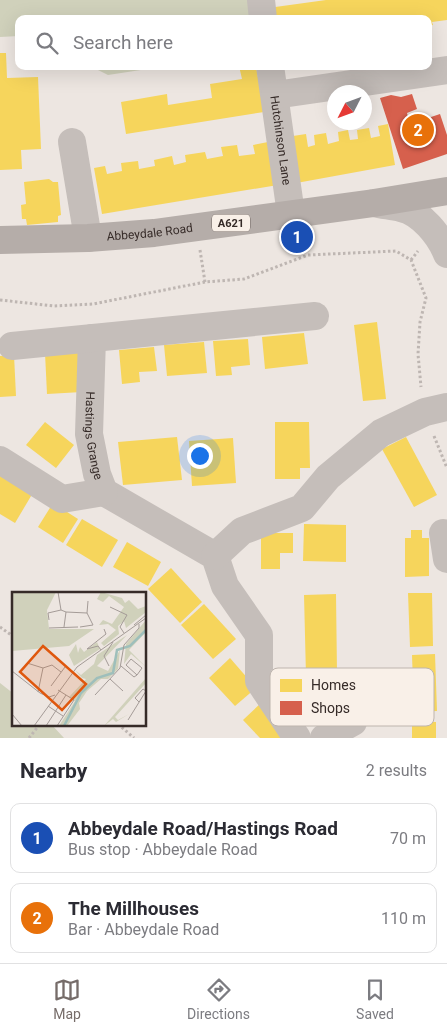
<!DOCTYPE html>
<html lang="en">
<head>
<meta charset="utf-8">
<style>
	:root { --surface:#fff; --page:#f7f7f7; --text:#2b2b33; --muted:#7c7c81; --line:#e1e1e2; --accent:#766c69 }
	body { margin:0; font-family:Roboto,sans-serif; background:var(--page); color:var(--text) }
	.compass { position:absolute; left:327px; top:85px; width:45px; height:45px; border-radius:50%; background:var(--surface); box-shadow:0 5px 20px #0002; rotate:228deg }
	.you { position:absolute; left:199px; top:455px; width:18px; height:18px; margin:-12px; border:4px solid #fff; border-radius:50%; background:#1a73e8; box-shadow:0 0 0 8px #1a73e833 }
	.badge { display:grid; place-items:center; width:32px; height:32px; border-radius:50%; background:var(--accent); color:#fff; font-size:16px; font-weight:700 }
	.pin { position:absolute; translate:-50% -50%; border:2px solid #fff; box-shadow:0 1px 5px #0006 }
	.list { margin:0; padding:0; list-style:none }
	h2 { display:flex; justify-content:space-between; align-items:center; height:65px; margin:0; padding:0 20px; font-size:21px }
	h2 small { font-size:16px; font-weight:400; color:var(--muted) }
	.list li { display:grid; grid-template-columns:32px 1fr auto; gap:15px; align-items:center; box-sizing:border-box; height:70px; margin:0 10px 10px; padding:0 10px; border:1px solid var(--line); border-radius:10px }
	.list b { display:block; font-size:19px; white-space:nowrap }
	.list p { margin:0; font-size:16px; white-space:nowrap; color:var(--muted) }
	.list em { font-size:16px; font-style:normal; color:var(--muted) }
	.icon { flex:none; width:28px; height:28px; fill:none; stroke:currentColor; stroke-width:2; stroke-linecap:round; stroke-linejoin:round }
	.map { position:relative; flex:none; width:447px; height:738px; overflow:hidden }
	.search { position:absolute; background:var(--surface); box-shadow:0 5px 20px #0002; left:15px; right:15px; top:15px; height:55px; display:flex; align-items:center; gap:12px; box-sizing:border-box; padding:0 18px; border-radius:10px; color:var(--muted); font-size:19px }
	.sheet { height:225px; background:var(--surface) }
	nav { display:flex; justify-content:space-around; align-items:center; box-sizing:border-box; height:70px; border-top:1px solid var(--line); background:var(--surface); font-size:14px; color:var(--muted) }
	nav a { display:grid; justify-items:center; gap:2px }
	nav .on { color:var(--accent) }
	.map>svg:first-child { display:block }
</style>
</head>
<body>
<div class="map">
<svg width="447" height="738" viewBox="0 0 447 738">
	<rect width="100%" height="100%" fill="#ede6e1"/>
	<g fill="#d0d1bb">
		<path d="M 0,0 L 256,0 L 258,19 L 19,19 L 19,36 L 0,37 Z"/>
		<path d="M 90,66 L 167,66 L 108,75 Z"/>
		<path d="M 0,683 L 14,694 L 14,724 L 51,724 L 64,738 L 0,738 Z"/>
	</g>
	<g fill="#f6d55c">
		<path d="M 326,0 L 447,0 L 447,20 L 432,22 L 433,25 L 428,26 L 428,19 L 409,19 L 409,16 L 390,19 L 270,19 L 268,8 Z"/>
		<path d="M 0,53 L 6,53 L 7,78 L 38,77 L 41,149 L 21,150 L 22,169 L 0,170 Z"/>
		<path d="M 239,66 L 256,66 L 264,112 L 126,134 L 121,102 L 167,94 L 168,105 L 212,98 L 210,84 L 242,79 Z"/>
		<path d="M 388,124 L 395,165 L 291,184 L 293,136 L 306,134 L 308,147 L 315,145 L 314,135 L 326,133 L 328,144 L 339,141 L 338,132 L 348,130 L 350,140 L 358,139 L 357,130 L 369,128 L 371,138 L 380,136 L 378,126 Z"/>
		<path d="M 268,142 L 284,184 L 102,214 L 94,168 L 105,166 L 107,174 L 122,171 L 121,163 L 138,161 L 139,169 L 155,166 L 154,160 L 172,156 L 174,165 L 186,162 L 185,155 L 205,152 L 207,159 L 223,156 L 221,147 L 237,145 L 239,156 L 255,154 L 253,145 Z"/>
		<path d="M 49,179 L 53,182 L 58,182 L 61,215 L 58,216 L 58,222 L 27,225 L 26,219 L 22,219 L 21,205 L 26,204 L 24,182 Z"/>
		<path d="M 377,322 L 386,399 L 363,401 L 354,325 Z"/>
		<path d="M 304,333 L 308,364 L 265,369 L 262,337 Z"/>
		<path d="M 248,339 L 250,365 L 231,367 L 232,375 L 216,376 L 213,341 Z"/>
		<path d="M 204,342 L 207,373 L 167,376 L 164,345 Z"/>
		<path d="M 154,347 L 157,371 L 139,372 L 140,382 L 122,384 L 119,350 Z"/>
		<path d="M 79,351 L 82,392 L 47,394 L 45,353 Z"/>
		<path d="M 14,355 L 16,396 L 0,397 L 0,356 Z"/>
		<path d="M 45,422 L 74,445 L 56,468 L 26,445 Z"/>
		<path d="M 275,422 L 309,422 L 310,468 L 300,468 L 300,479 L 275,479 Z"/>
		<path d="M 177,437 L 182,480 L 123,485 L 118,442 Z"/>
		<path d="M 406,437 L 437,495 L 414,507 L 382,449 Z"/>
		<path d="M 233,438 L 236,483 L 192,486 L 189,441 Z"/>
		<path d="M 0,472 L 34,491 L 15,523 L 0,514 Z"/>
		<path d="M 53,503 L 78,519 L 63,543 L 38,527 Z"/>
		<path d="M 82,519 L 118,540 L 102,567 L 66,545 Z"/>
		<path d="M 304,524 L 346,525 L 346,562 L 303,561 Z"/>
		<path d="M 411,530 L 422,530 L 422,538 L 429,538 L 429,576 L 405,577 L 405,538 L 411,538 Z"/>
		<path d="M 261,533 L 293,533 L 293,553 L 280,553 L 280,569 L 261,569 Z"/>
		<path d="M 127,542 L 161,562 L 148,586 L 113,567 Z"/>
		<path d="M 171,568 L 202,602 L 180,623 L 148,589 Z"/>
		<path d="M 408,593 L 432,593 L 433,646 L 410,647 Z"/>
		<path d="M 336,594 L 337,673 L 350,672 L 351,699 L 315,700 L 314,676 L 306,676 L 304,595 Z"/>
		<path d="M 204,604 L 236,639 L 213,659 L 181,625 Z"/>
		<path d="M 435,654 L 437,711 L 414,712 L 412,655 Z"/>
		<path d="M 230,658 L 256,688 L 235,706 L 209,678 Z"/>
		<path d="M 261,703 L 286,738 L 260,738 L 243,720 Z"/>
		<path d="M 412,721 L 436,722 L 436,738 L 412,738 Z"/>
	</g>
	<path fill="#d6604d" d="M 412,94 L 417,109 L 407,113 L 410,124 L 440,114 L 447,135 L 447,154 L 403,169 L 380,98 L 391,95 L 401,97 Z"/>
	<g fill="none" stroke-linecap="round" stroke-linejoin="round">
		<g stroke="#beb6b2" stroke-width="3" stroke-dasharray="2.5 2.5" stroke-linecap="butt">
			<path d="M 200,250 L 205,282"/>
			<path d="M 411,260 L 418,251"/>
			<path d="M 0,300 L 54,306 L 93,304 L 205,282 L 244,279 L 308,255 L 396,251 L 411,260 L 426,298 L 420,322 L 418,354 L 421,387"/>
			<path d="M 434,436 L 447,468"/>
			<path d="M 0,627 L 14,637"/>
			<path d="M 118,724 L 134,738"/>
			<path d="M 29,738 L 40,724"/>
		</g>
		<g stroke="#c5beba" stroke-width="28">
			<path d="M 261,0 L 263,19"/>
			<path id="s1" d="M 270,66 L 291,214"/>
			<path d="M 275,95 L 447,70"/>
			<path d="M 72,142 L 88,238"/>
			<path d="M 374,203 C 383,205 392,206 401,208 C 421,212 440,236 447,254"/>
			<path id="s2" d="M 92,338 L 89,434 L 97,474 L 104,492 L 215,556 L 225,586 L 259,635 L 259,681 L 297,738"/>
			<path d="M 12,346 L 315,316"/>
			<path d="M 0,460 L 62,499 L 104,492"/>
			<path d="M 443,533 L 447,559"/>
			<path d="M 215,556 L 242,531 L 302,508 L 328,477 L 381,433 L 425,412 L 447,407"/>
			<path d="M 324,738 L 353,722"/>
		</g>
		<path stroke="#b5ada9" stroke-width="28" id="s3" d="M 0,240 L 88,238 L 154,233 L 374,203 L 447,191"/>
	</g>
	<g text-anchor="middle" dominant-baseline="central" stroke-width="5" stroke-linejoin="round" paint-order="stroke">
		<rect fill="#f9f0e8" stroke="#706662" stroke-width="1" x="212" y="214.5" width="38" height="17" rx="4"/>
		<g font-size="11" font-weight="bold" fill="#362b28">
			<text x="231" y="223">A621</text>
		</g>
		<g font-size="12" fill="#362b28" stroke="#f9f0e8">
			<text stroke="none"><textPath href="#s1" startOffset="75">Hutchinson Lane</textPath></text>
			<text stroke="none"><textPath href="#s3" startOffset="150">Abbeydale Road</textPath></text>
			<text stroke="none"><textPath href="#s2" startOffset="98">Hastings Grange</textPath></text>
		</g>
	</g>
	<g transform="translate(12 592)">
		<rect width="134" height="134" fill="#ede6e1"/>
		<path d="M 0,0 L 44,0 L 35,18 L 37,37 L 82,37 L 57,54 L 0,59 ZM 89,0 L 110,6 L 113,11 L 117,8 L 126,17 L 134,14 L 134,20 L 114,36 L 112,29 L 106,34 L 107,42 L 92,54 L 89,51 L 104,38 L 96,32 L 87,33 L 91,28 L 100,32 L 112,15 L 97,4 L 91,10 L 85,7 ZM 134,28 L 134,40 L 117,58 L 134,75 L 119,62 L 112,72 L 114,52 ZM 115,43 L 85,74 L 96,79 L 108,58 L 106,77 L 96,87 L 89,87 L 75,99 L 67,111 L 68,117 L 55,134 L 47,134 L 63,109 L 57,105 L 74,87 L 70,86 L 63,78 L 69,83 L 82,72 L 85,63 ZM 85,50 L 88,57 L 62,74 L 57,63 L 64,52 L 66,61 L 68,55 L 72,60 ZM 134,86 L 134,91 L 103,125 L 106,128 L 117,122 L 104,130 L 101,127 L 92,134 Z" fill="#d0d1bb"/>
		<path fill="none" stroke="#9ebfbb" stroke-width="2.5" d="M 52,134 L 69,101 L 85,86 L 101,81 L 105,58 L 118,54 L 134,38"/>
		<path fill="none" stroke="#a49b97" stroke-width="1" d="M 46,0 L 49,18 L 54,20 L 75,21 L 76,9M 98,15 L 115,23 L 108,35 L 112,41M 37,28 L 36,21 L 49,18M 122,33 L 134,23M 52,35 L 54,20M 68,35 L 81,33 L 75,21M 37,36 L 66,35M 75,57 L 94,42 L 92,37M 75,57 L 86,54 L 89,58M 15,71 L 31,76 L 40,73 L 49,80M 97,74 L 92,64 L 101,50M 109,74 L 122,85 L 125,83 L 114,73 L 119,67 L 130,76 L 125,83M 0,79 L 28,101 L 37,105 L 43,103M 98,87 L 111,99M 39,94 L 53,75M 26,100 L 31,76M 83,103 L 108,76 L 112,53 L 127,36 L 127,32M 127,110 L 123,106 L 131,97 L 134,99M 36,114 L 51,124M 0,122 L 10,134M 116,128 L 134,99M 22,134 L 65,75 L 134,26M 34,134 L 54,103M 45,134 L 62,108 L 46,98"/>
		<path fill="#df570d" fill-opacity="0.15" stroke="#df570d" stroke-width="2.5" d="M 31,54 L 74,92 L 50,118 L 8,80 Z"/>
		<rect width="134" height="134" fill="none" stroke="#362b28" stroke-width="2.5"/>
	</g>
	<rect x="270" y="668" width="164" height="58" rx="8" fill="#f9f0e8" stroke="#beb5ae" stroke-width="1"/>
	<rect x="280" y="679" width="22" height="13" fill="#f6d55c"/>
	<rect x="280" y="701" width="22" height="14" fill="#d6604d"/>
	<g font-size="14" fill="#362b28">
		<text x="311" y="690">Homes</text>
		<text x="311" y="713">Shops</text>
	</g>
</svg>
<svg class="compass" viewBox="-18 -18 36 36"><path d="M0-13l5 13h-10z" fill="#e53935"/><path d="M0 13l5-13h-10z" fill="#7c7c81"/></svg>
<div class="you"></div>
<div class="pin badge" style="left:297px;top:237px;background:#1a4fb4">1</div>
<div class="pin badge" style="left:418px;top:130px;background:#e8710a">2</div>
<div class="search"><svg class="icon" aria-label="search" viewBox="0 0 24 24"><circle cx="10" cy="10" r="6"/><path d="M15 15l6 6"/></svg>Search here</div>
</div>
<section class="sheet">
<h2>Nearby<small>2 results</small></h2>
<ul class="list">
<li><span class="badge" style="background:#1a4fb4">1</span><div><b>Abbeydale Road/Hastings Road</b><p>Bus stop · Abbeydale Road</p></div><em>70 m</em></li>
<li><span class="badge" style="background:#e8710a">2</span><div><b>The Millhouses</b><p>Bar · Abbeydale Road</p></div><em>110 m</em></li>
</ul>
</section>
<nav>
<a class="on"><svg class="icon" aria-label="map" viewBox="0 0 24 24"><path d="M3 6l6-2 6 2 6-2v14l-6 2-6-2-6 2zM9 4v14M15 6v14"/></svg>Map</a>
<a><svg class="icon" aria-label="directions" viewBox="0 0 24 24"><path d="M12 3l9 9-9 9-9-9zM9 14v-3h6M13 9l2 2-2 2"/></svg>Directions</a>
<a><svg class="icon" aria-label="saved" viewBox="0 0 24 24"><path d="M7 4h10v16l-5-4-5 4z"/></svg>Saved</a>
</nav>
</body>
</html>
